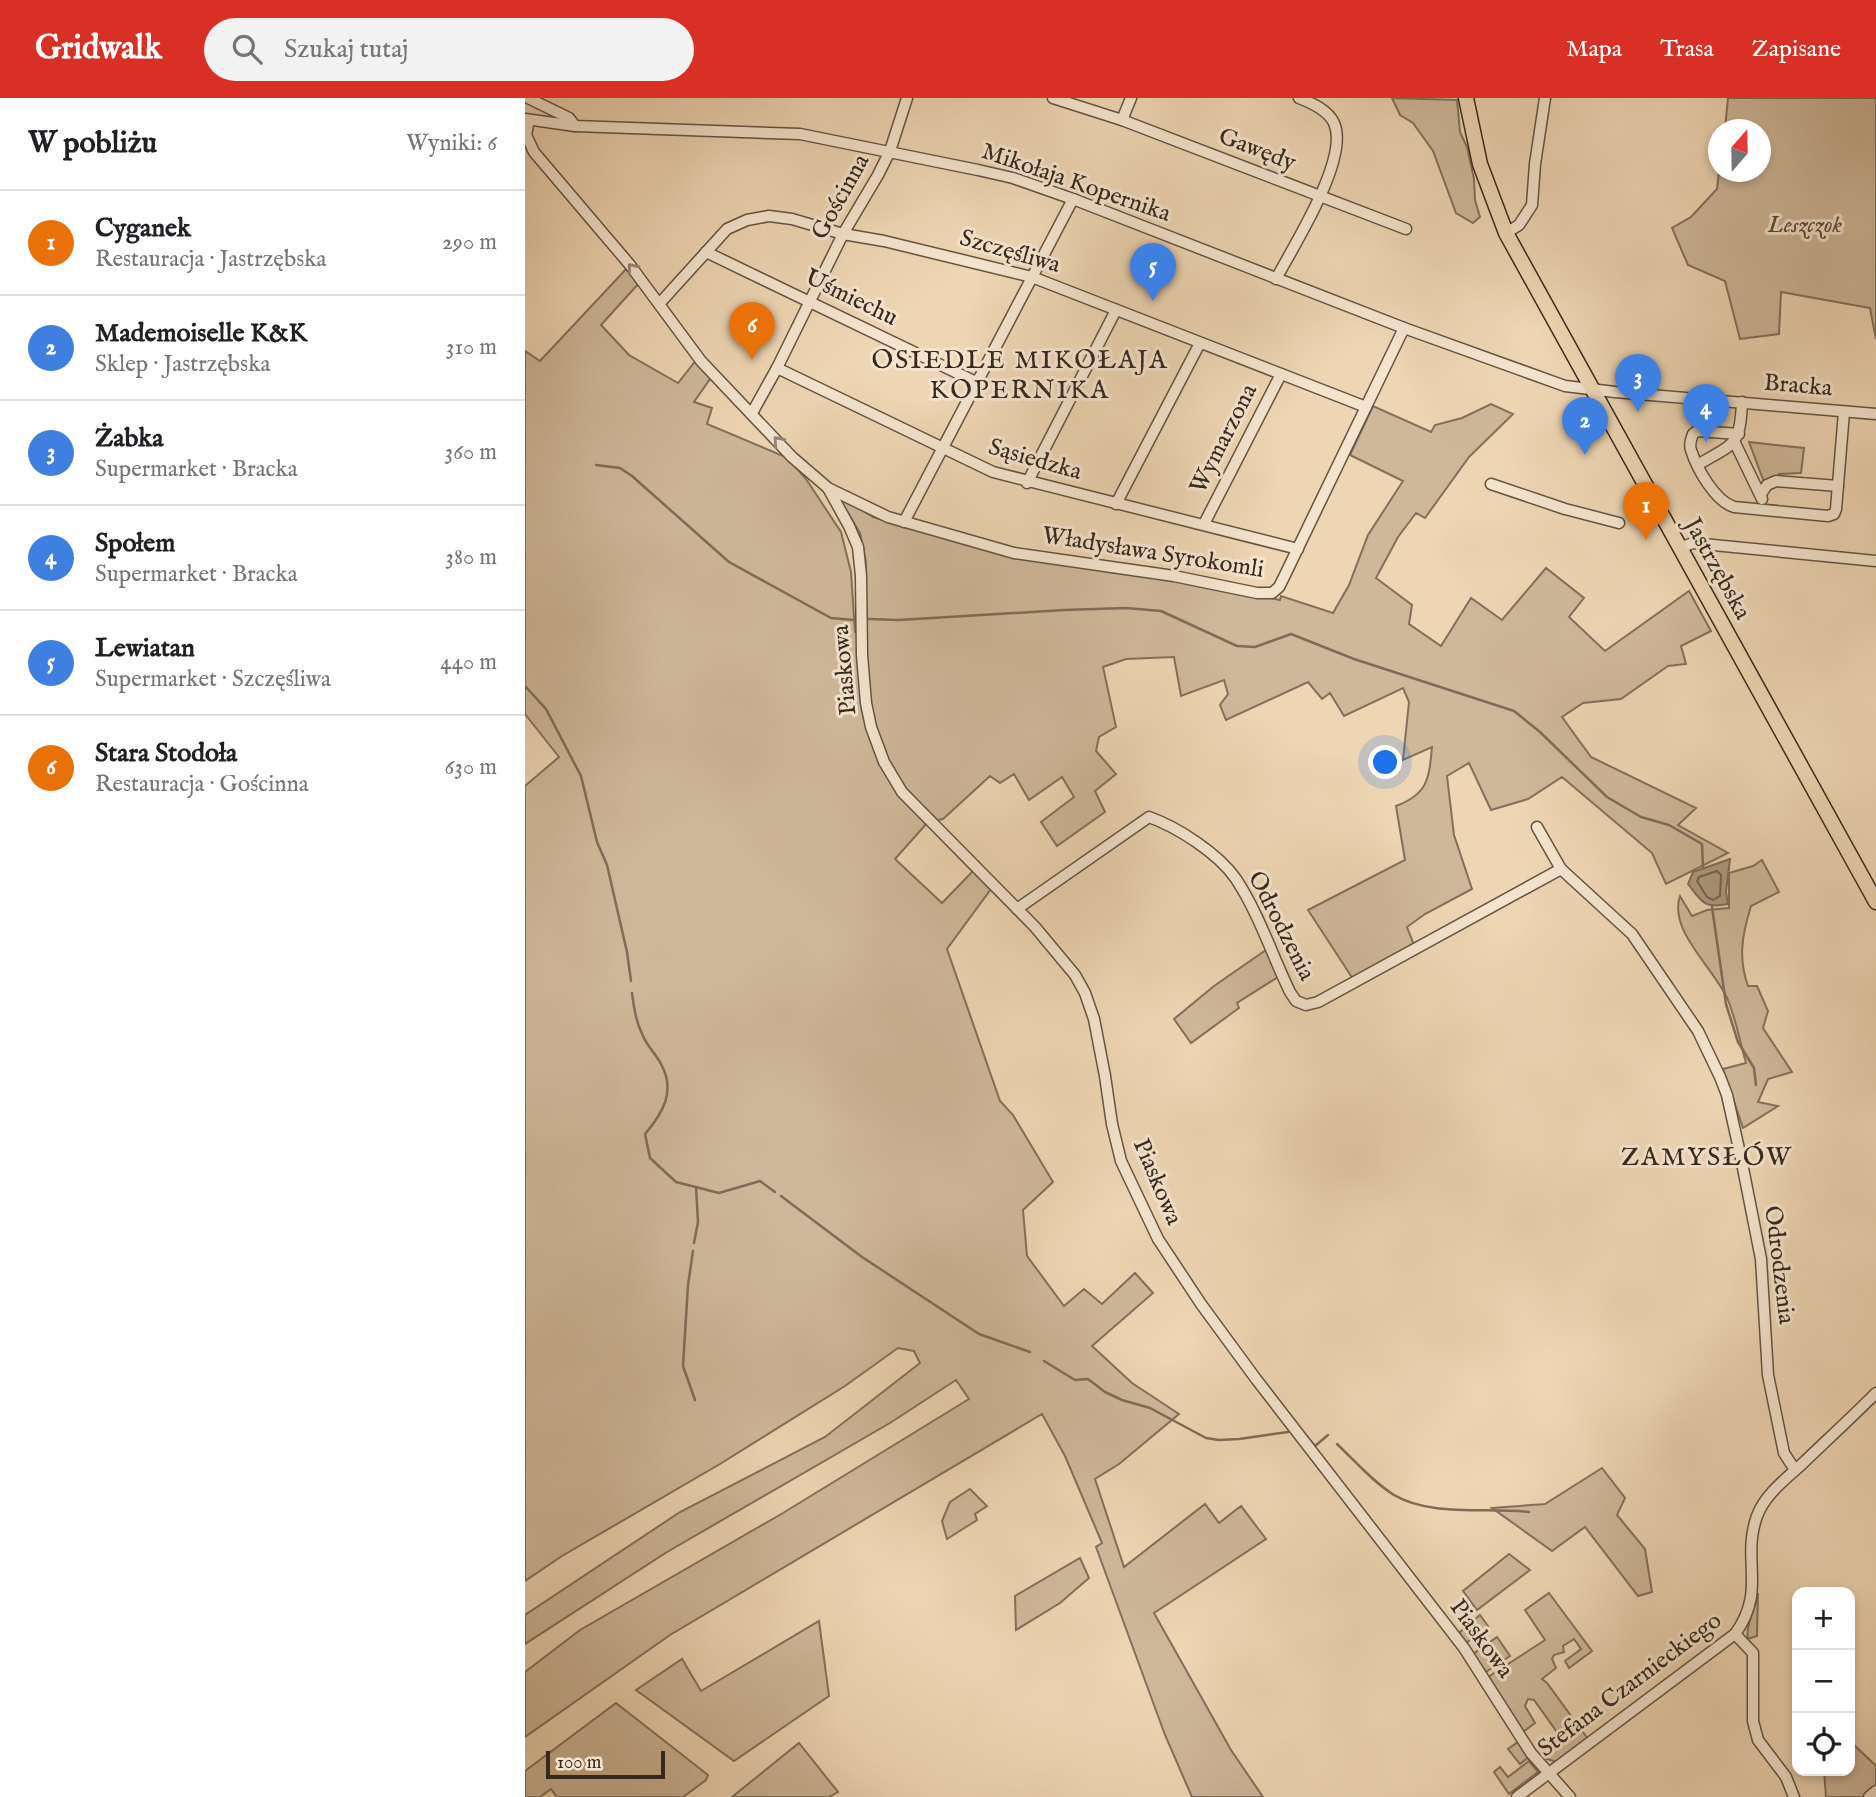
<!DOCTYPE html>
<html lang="pl">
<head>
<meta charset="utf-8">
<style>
	:root { --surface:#fff; --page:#f2f2f2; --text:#202124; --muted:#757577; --line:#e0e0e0; --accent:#d93025 }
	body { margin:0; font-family:"IM FELL English",serif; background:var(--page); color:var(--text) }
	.controls { position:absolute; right:21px; bottom:21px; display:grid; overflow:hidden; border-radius:14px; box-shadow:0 4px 10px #0003 }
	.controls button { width:63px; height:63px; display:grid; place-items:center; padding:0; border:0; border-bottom:2px solid var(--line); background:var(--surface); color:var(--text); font:35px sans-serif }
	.compass { position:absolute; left:1183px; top:21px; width:63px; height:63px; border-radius:50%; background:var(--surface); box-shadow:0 4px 10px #0003; rotate:20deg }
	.scale { position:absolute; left:21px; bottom:18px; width:119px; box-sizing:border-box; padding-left:7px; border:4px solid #36281d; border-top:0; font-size:19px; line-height:24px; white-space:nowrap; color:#36281d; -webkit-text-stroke:5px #f4e4ce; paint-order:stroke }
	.you { position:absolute; left:861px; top:665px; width:24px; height:24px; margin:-18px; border:5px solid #fff; border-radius:50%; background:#1a73e8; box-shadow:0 0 0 10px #1a73e833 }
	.badge { display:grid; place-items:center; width:46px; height:46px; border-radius:50%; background:var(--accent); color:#fff; font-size:23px; font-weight:700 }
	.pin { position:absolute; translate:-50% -58px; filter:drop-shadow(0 2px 4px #0008) }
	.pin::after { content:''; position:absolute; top:37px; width:24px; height:21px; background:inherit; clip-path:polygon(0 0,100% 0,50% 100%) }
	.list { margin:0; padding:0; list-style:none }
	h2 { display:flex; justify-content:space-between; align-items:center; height:91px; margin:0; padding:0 28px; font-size:30px }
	h2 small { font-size:23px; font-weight:400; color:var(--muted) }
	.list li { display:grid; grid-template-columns:46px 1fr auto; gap:21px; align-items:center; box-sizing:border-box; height:105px; padding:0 28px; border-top:2px solid var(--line) }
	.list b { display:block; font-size:26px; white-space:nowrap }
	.list p { margin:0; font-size:23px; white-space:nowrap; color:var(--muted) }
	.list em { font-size:23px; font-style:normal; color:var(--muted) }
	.icon { flex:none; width:38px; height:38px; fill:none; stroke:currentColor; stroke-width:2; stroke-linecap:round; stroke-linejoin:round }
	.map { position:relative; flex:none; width:1351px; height:1699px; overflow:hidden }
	header { display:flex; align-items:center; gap:42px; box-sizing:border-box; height:98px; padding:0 35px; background:var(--accent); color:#fff }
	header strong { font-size:33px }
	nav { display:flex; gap:38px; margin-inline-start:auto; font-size:24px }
	.search { width:490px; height:63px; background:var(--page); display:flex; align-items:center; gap:18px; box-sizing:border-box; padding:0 24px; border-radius:38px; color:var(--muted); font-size:26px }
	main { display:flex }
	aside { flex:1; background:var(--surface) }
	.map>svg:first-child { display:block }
</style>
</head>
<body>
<header>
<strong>Gridwalk</strong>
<div class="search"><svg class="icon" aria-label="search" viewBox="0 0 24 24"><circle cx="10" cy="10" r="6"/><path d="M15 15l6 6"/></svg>Szukaj tutaj</div>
<nav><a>Mapa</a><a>Trasa</a><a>Zapisane</a></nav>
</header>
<main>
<aside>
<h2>W pobliżu<small>Wyniki: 6</small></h2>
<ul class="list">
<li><span class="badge" style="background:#e8710a">1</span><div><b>Cyganek</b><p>Restauracja · Jastrzębska</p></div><em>290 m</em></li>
<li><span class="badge" style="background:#3f7fe0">2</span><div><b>Mademoiselle K&amp;K</b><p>Sklep · Jastrzębska</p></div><em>310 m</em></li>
<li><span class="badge" style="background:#3f7fe0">3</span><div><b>Żabka</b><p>Supermarket · Bracka</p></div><em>360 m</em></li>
<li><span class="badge" style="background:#3f7fe0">4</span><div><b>Społem</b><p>Supermarket · Bracka</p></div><em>380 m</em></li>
<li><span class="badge" style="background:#3f7fe0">5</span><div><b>Lewiatan</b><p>Supermarket · Szczęśliwa</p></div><em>440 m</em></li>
<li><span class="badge" style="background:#e8710a">6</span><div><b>Stara Stodoła</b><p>Restauracja · Gościnna</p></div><em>630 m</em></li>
</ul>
</aside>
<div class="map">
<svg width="1351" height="1699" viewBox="0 0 1351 1699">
	<rect width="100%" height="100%" fill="#eed5b3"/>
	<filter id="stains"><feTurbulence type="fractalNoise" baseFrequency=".00286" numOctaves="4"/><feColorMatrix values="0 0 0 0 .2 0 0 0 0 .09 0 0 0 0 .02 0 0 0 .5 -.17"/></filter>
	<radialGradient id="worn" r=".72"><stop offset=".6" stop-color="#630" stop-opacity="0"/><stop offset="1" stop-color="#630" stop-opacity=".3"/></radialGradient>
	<g fill="#cfb89a" stroke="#82705c" stroke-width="2">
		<path d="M 867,0 L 932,2 L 935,34 L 942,49 L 949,81 L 950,102 L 955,119 L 948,125 L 931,115 L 908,53 L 888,25 L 875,17 Z"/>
		<path d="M 1203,0 L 1351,0 L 1351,241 L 1345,210 L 1256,194 L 1254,236 L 1215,241 L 1200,183 L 1163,167 L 1147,130 L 1166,119 L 1192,91 L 1194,74 L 1236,74 L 1236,32 L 1200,31 Z"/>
		<path d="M 103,169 L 115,184 L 76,227 L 104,257 L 153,285 L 172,261 L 187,278 L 169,304 L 187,310 L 182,326 L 263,360 L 281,381 L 316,434 L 326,474 L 330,534 L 339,533 L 341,464 L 335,435 L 314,400 L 317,399 L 348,419 L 494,459 L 664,483 L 755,502 L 756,498 L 808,515 L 824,487 L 843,437 L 878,383 L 825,357 L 848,308 L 906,334 L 910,327 L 937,320 L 966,306 L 988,316 L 944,359 L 900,420 L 891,415 L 873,439 L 851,480 L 887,507 L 884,526 L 916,548 L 946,500 L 977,522 L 1021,470 L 1059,500 L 1044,519 L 1080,553 L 1164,493 L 1186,533 L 1156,548 L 1161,566 L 1143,568 L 1096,601 L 1058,605 L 1037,619 L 1066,659 L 1171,710 L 1153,727 L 1203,755 L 1141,786 L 1127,755 L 1037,679 L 1003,701 L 966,712 L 944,665 L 922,678 L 929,737 L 947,791 L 900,816 L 882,829 L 889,847 L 828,881 L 783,812 L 880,762 L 871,708 C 903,696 904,681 907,649 L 878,662 L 884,604 L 878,590 L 819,618 L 805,595 L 797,601 L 783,584 L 701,622 L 695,607 L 703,596 L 699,582 L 656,598 L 649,559 L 601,561 L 578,569 L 591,629 L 574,639 L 571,653 L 591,676 L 570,693 L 580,714 L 532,748 L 516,724 L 549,699 L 537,679 L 504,702 L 489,676 L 475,685 L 465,678 L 418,721 L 403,724 L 370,761 L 417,805 L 449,772 L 466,791 L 422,851 L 475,1003 L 488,1017 L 528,1084 L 498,1112 L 502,1158 L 539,1208 L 559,1191 L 577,1206 L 610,1175 L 628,1195 L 567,1248 L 607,1285 L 654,1316 L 594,1366 L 570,1381 L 599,1469 L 680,1406 L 694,1425 L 716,1408 L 741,1441 L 629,1515 L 706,1652 L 738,1699 L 667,1699 L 640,1637 L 571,1449 L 577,1445 L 540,1358 L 517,1316 L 145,1537 L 0,1639 L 0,1574 L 55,1532 L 258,1415 L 444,1301 L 431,1282 L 365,1325 L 142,1454 L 0,1546 L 0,1517 L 155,1414 L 300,1339 L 395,1265 L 389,1253 L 373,1250 L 320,1288 L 195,1366 L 37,1458 L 0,1483 L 0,688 L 34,659 L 0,616 L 0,253 L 15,263 Z"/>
		<path d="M 1224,344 L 1279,350 L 1276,375 L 1254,376 L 1254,378 L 1239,384 Z"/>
		<path d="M 1237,762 L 1254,794 L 1226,808 C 1217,837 1213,860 1223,888 L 1232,888 L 1243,913 L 1238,930 L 1267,974 L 1243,981 L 1233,1004 L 1253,1008 L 1218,1030 L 1198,971 L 1221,965 C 1215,944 1211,922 1203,902 C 1190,871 1143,833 1155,798 L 1167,818 L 1182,812 L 1204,810 L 1204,775 L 1228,768 Z"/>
		<path d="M 741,852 L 753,879 L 712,905 L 714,910 L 666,945 L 649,921 L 689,888 Z"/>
		<path d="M 1077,1370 L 1100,1400 L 1092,1417 L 1120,1451 L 1127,1494 L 1113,1498 L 1060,1429 L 1027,1453 L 967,1410 L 1020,1406 Z"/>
		<path d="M 445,1391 L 462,1408 L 450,1416 L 452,1422 L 422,1441 L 417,1423 L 425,1404 Z"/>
		<path d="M 984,1456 L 1005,1472 L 952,1512 L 938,1493 Z"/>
		<path d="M 555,1460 L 564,1480 L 535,1505 L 491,1532 L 490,1498 Z"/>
		<path d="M 1024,1495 L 1067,1553 L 1044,1570 L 1040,1563 L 1056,1551 L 1049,1541 L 1038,1548 L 1039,1554 L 1029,1557 L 1027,1561 L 1031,1570 L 1017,1581 L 1022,1585 L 1063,1641 L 1032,1664 L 1022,1661 L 1017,1657 L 1034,1637 L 1009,1602 L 1003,1601 L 1000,1608 L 1010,1625 L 998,1634 L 963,1579 L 1020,1542 L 1000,1512 Z"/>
		<path d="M 1233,1495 L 1232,1538 L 1223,1541 C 1220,1528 1231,1509 1233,1495 Z"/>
		<path d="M 955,1517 L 963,1528 L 941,1545 L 934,1535 Z"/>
		<path d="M 294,1523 L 304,1598 L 209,1663 L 111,1592 L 157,1561 L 176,1593 Z"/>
		<path d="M 972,1539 L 985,1558 L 961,1574 L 948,1556 Z"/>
		<path d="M 91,1605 L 183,1677 L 181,1682 L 158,1699 L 32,1699 L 26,1691 L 15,1699 L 0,1699 L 0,1673 Z"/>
		<path d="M 1325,1643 L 1351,1668 L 1351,1689 L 1340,1699 L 1301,1699 L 1299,1673 L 1325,1673 Z"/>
		<path d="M 993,1644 L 1004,1659 L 995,1666 L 983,1651 Z"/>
		<path d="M 274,1645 L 313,1694 L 304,1699 L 207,1699 Z"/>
		<path d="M 1004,1663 L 1013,1674 L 984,1696 L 969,1674 L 975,1669 L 983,1679 Z"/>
	</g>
	<path fill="#af9a80" stroke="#7f6c58" stroke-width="2" d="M 1205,761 L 1201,794 L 1203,806 C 1179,811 1177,804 1163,786 L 1168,774 Z"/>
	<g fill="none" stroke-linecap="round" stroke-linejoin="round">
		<path stroke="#72614e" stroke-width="2" d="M 1192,773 L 1196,777 L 1195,798 L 1188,802 L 1182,799 L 1172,783 L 1174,779 Z"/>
		<g stroke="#7f6c58" stroke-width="2.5">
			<path d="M 71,367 L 95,370 L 107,378 L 204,464 L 306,520 L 329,522"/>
			<path d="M 343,521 L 374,522 L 539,512 L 601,510 L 636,513 L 712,548 L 730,549 L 766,536 L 829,561 L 989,613 L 1015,634 L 1082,699 L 1116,719 L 1144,727 L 1177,746 L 1178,770"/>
			<path d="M 0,588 L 21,611 L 56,678 L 72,744 L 82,767 L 102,854 L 106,883"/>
			<path d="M 1187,809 L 1201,906 L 1213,944 L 1229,970 L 1231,987"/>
			<path d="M 107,895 C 109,910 111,924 118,938 C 122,948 131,956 136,966 C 151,993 138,1015 120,1036 L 125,1060 L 151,1084 L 194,1095 L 235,1083 L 250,1094"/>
			<path d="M 256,1098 L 337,1159 L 454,1236 L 505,1254"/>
			<path d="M 169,1145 L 173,1124 L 171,1089"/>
			<path d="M 168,1153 L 163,1187 L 158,1268 L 170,1302"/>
			<path d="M 519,1263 L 550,1282 L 563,1281 L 580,1294 L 597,1302 L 625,1310 L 681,1340 L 694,1342 L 714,1341 L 763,1334"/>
			<path d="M 782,1339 L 790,1348 L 803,1337"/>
			<path d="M 812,1346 C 830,1363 848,1384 869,1397 C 906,1419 962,1409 1004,1414"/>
		</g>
		<g stroke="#645342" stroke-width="13">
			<g id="minor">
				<path d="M 3,0 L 44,20 L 50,28"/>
				<path d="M 528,0 L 597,22 L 881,131"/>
				<path d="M 0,21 L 50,28 L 275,36 L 453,72 L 488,80 L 548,101 L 879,230 L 1040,288 L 1090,294 L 1351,316"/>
				<path d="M 4,22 L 1,37 L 9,54 L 105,167 L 176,263 L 267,359 L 303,390 L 363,419 L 489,455 L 649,478 L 732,495 L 747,495 L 754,489 L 759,479 L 879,230"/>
				<path d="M 597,22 L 606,0"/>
				<path d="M 981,135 L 994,127 L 1007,107 L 1010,66 L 1020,0"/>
				<path d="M 181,154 L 451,284"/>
				<path d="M 751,181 C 769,147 825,60 809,25 C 803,12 787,5 774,0"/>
				<path d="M 135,205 L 202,131 L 222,122 L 244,118 L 267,121 L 318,136 L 359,143 L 507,179 L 841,309"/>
				<path d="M 252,270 L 468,374 L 773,451"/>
				<path d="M 227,315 L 252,270 L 318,136 L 353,77 L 365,53 L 382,0"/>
				<path d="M 1214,336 L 1172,333 L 1168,336 C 1166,341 1164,347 1166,352 C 1172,371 1190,403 1209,409 L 1303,418 L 1309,416 L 1311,411 L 1319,314"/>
				<path d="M 1210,345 L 1237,401"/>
				<path d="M 1174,366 C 1210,345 1215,348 1217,304"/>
				<path d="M 502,385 L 591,212"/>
				<path d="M 966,386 L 1040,411 L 1094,425"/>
				<path d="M 303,390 L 324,428 L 333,449 L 336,478 L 337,557 L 341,605 L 346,629 L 359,664 L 377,694 L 510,829 L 550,877 L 560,895 L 569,921 L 580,978 L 587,1026 L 596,1063 L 633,1141 L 676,1206 L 731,1281 L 939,1550 L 1006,1655 L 1045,1699"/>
				<path d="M 1236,396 L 1242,387 L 1251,383 L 1313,388"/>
				<path d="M 591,406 L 675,245"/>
				<path d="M 379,424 L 548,101"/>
				<path d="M 679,426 L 756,276"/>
				<path d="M 1154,450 L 1168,445 L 1351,463"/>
				<path d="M 1012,729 L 1036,771 L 1107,836 L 1173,933 L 1195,979 L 1202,997 L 1216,1060 L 1236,1161 L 1243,1277 L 1259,1355 L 1270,1372"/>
				<path d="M 492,811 L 624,719 C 652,729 693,755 711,781 C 734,816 747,857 765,894 L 771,903 L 781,907 L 793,904 L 1036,771"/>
				<path d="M 1210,1536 L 1228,1555 L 1228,1623 L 1233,1642 L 1261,1679 L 1269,1699"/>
				<path d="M 992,1699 L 1210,1536 C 1242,1492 1216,1462 1232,1418 C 1240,1396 1261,1381 1277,1366 C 1302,1342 1327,1319 1351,1295"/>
				<path d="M 1344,1699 L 1351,1693"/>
			</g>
		</g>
		<g stroke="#36281d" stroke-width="17">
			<path id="major" d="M 941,0 L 955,66 L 981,135 L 1351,804"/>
		</g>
		<use href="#minor" stroke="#f4e4ce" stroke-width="10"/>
		<use href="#major" stroke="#eed5b3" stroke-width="14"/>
	</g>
	<defs><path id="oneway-chevron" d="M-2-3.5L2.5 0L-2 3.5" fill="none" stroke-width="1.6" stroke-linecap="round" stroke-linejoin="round" transform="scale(1.75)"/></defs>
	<g stroke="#958676">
		<use href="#oneway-chevron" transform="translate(107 170) rotate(-129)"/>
		<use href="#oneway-chevron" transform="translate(253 343) rotate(-132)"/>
	</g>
	<g text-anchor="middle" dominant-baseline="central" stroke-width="6" stroke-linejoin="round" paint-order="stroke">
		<g font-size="24" fill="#36281d" stroke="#f4e4ce">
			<text transform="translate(732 52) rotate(21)">Gawędy</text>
			<text transform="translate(551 85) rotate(19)">Mikołaja Kopernika</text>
			<text transform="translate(316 99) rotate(-61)">Gościnna</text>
			<text transform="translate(485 154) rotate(16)">Szczęśliwa</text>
			<text transform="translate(326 200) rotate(26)">Uśmiechu</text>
			<text transform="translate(1273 288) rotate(5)">Bracka</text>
			<text transform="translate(699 341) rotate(-63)">Wymarzona</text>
			<text transform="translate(510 362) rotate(16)">Sąsiedzka</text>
			<text transform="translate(628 455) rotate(9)">Władysława Syrokomli</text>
			<text transform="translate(1192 471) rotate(61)">Jastrzębska</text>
			<text transform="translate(320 572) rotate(-95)">Piaskowa</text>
			<text transform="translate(756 828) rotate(63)">Odrodzenia</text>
			<text transform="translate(632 1084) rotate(67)">Piaskowa</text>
			<text transform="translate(1254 1167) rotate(83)">Odrodzenia</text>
			<text transform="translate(956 1541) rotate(54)">Piaskowa</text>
			<text transform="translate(1105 1587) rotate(-37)">Stefana Czarnieckiego</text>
		</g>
		<g font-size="24" font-style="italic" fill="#5c4c3c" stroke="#f4e4ce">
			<text x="1280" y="127">Leszczok</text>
		</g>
		<g font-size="26" letter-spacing="2" fill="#36281d" stroke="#f4e4ce">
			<text x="495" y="262">OSIEDLE MIKOŁAJA<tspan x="495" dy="30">KOPERNIKA</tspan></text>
			<text x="1182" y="1059">ZAMYSŁÓW</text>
		</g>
	</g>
	<rect width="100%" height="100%" filter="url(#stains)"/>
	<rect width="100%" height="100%" fill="url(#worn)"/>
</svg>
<div class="controls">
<button>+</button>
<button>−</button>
<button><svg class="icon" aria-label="locate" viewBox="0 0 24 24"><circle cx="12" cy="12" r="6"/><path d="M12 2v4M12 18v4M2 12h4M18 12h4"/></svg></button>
</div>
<svg class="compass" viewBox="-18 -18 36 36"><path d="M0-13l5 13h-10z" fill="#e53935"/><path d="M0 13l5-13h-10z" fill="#757577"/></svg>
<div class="scale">100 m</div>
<div class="you"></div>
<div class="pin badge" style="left:1121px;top:442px;background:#e8710a">1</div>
<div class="pin badge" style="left:1060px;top:357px;background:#3f7fe0">2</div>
<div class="pin badge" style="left:1113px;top:314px;background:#3f7fe0">3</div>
<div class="pin badge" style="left:1181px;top:344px;background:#3f7fe0">4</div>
<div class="pin badge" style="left:628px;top:203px;background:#3f7fe0">5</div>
<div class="pin badge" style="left:227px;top:262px;background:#e8710a">6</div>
</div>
</main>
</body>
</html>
